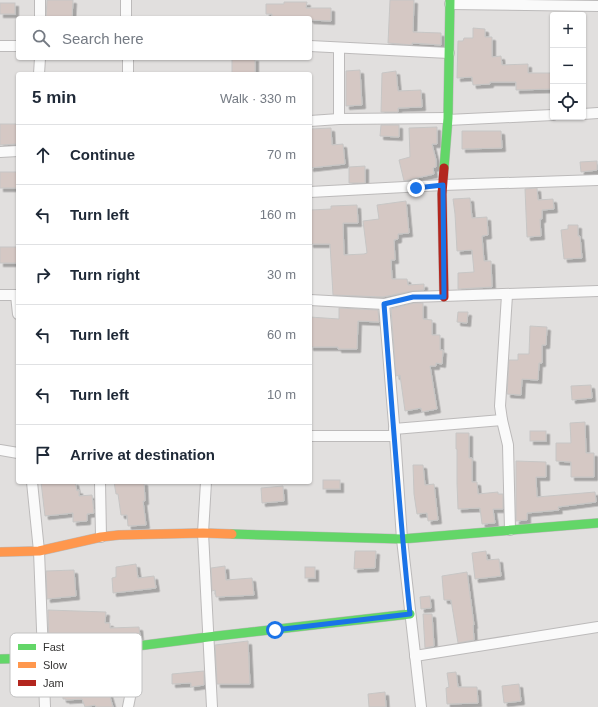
<!DOCTYPE html>
<html lang="en">
<head>
<meta charset="utf-8">
<style>
	:root { --surface:#fff; --page:#f6f6f7; --text:#1f2937; --muted:#747a83; --line:#e0e1e3 }
	body { margin:0; font-family:Helvetica,sans-serif; background:var(--page); color:var(--text) }
	.controls { position:absolute; right:12px; top:12px; display:grid; overflow:hidden; border-radius:4px; box-shadow:0 1px 3px #0004 }
	.controls button { width:36px; height:36px; display:grid; place-items:center; padding:0; border:0; border-bottom:1px solid var(--line); background:var(--surface); color:var(--text); font:20px sans-serif }
	.stop { position:absolute; width:12px; height:12px; margin:-9px; border:3px solid #1a73e8; border-radius:50%; background:#fff }
	.stop.end { background:#1a73e8; border-color:#fff; box-shadow:0 1px 4px #0008 }
	.list { margin:0; padding:0; list-style:none }
	h2 { display:flex; justify-content:space-between; align-items:center; height:52px; margin:0; padding:0 16px; font-size:17px }
	h2 small { font-size:13px; font-weight:400; color:var(--muted) }
	.list li { display:grid; grid-template-columns:26px 1fr auto; gap:12px; align-items:center; box-sizing:border-box; height:60px; padding:0 16px; border-top:1px solid var(--line) }
	.list b { display:block; font-size:15px; white-space:nowrap }
	.list em { font-size:13px; font-style:normal; color:var(--muted) }
	.icon { flex:none; width:22px; height:22px; fill:none; stroke:currentColor; stroke-width:2; stroke-linecap:round; stroke-linejoin:round }
	.map { position:relative; flex:none; width:598px; height:707px; overflow:hidden }
	.search { position:absolute; background:var(--surface); box-shadow:0 1px 3px #0004; left:16px; top:16px; width:296px; height:44px; display:flex; align-items:center; gap:10px; box-sizing:border-box; padding:0 14px; border-radius:4px; color:var(--muted); font-size:15px }
	.panel { position:absolute; background:var(--surface); box-shadow:0 1px 3px #0004; left:16px; top:72px; width:296px; height:412px; border-radius:4px }
	.map>svg:first-child { display:block }
</style>
</head>
<body>
<div class="map">
<svg width="598" height="707" viewBox="0 0 598 707">
	<defs>
		<filter id="shadow"><feDropShadow dx="3.5" dy="3.5" stdDeviation="0" flood-color="#0004"/></filter>
	</defs>
	<rect width="100%" height="100%" fill="#e1dfde"/>
	<g fill="#d5c8c4" stroke="#c7c6c5" filter="url(#shadow)">
		<path d="M 47,0 L 73,0 L 72,18 L 46,18 Z"/>
		<path d="M 390,0 L 414,0 L 413,32 L 441,33 L 441,45 L 412,43 L 412,45 L 388,43 Z"/>
		<path d="M 284,2 L 307,2 L 306,8 L 331,8 L 331,21 L 310,20 L 310,18 L 272,18 L 272,14 L 266,14 L 266,4 L 284,4 Z"/>
		<rect x="0" y="3" width="15" height="11"/>
		<path d="M 473,28 L 485,29 L 485,37 L 492,37 L 492,57 L 501,56 L 502,65 L 528,64 L 528,73 L 553,73 L 553,89 L 516,90 L 516,82 L 490,82 L 490,84 L 473,85 L 472,77 L 457,78 L 458,41 L 463,41 L 464,38 L 473,38 Z"/>
		<rect x="232" y="58" width="23" height="16"/>
		<path d="M 360,70 L 362,105 L 346,106 L 346,71 Z"/>
		<path d="M 396,71 L 398,91 L 421,90 L 422,107 L 398,108 L 398,112 L 381,112 L 382,73 Z"/>
		<path d="M 0,124 L 17,124 L 17,144 L 0,145 Z"/>
		<path d="M 381,125 L 399,125 L 399,137 L 380,136 Z"/>
		<path d="M 437,127 L 437,144 L 432,144 L 436,160 L 436,167 L 433,168 L 434,174 L 404,181 L 399,160 L 410,157 L 409,128 Z"/>
		<path d="M 331,128 L 332,145 L 343,144 L 345,164 L 310,168 L 310,129 Z"/>
		<path d="M 462,131 L 501,131 L 502,148 L 462,149 Z"/>
		<path d="M 597,161 L 597,170 L 581,172 L 580,162 Z"/>
		<path d="M 365,166 L 365,183 L 349,183 L 349,167 Z"/>
		<rect x="0" y="172" width="18" height="16"/>
		<path d="M 537,188 L 538,200 L 553,199 L 554,209 L 542,210 L 542,219 L 540,219 L 541,236 L 527,237 L 525,189 Z"/>
		<path d="M 470,198 L 472,218 L 487,217 L 488,235 L 482,236 L 484,261 L 491,261 L 492,287 L 458,289 L 458,273 L 474,272 L 472,250 L 457,251 L 455,214 L 453,199 Z"/>
		<path d="M 406,201 L 409,233 L 398,234 L 398,239 L 394,240 L 395,260 L 391,260 L 392,279 L 407,279 L 408,285 L 424,284 L 424,290 L 412,291 L 383,297 L 333,295 L 330,244 L 310,244 L 310,210 L 331,209 L 331,206 L 357,205 L 358,223 L 343,223 L 344,255 L 364,254 L 367,253 L 363,221 L 379,219 L 377,205 Z"/>
		<path d="M 568,225 L 578,225 L 578,236 L 580,236 L 582,258 L 564,259 L 561,230 L 568,229 Z"/>
		<rect x="0" y="247" width="18" height="16"/>
		<path d="M 414,303 L 423,303 L 423,319 L 432,320 L 432,335 L 440,335 L 440,350 L 443,350 L 442,364 L 436,363 L 436,366 L 430,366 L 437,409 L 422,412 L 421,408 L 405,411 L 400,375 L 396,376 L 391,309 Z"/>
		<path d="M 339,308 L 378,310 L 379,322 L 358,321 L 357,349 L 338,349 L 338,347 L 310,347 L 310,317 L 339,319 Z"/>
		<path d="M 458,312 L 468,312 L 467,323 L 457,322 Z"/>
		<path d="M 530,326 L 547,327 L 546,345 L 542,345 L 542,363 L 539,363 L 538,380 L 522,379 L 521,395 L 507,394 L 509,360 L 518,360 L 518,354 L 529,354 Z"/>
		<path d="M 591,385 L 592,398 L 572,400 L 571,386 Z"/>
		<path d="M 585,422 L 586,453 L 594,453 L 594,477 L 571,477 L 571,462 L 556,461 L 556,443 L 571,443 L 570,423 Z"/>
		<rect x="530" y="431" width="16" height="10"/>
		<path d="M 456,433 L 469,433 L 469,458 L 472,458 L 472,482 L 477,482 L 478,494 L 498,492 L 498,494 L 503,494 L 503,509 L 493,509 L 495,523 L 482,524 L 480,508 L 458,509 L 457,483 L 457,449 L 456,449 Z"/>
		<path d="M 516,461 L 546,462 L 546,477 L 536,477 L 537,497 L 595,492 L 596,502 L 558,507 L 559,510 L 527,513 L 527,520 L 516,521 Z"/>
		<path d="M 413,465 L 423,465 L 425,485 L 434,484 L 438,520 L 428,521 L 427,513 L 417,514 L 414,494 Z"/>
		<rect x="323" y="480" width="17" height="9"/>
		<path d="M 41,482 L 75,482 L 77,491 L 79,490 L 79,496 L 92,495 L 94,513 L 87,514 L 87,521 L 73,522 L 73,513 L 45,516 Z"/>
		<path d="M 114,482 L 144,482 L 145,501 L 143,501 L 146,525 L 128,526 L 127,515 L 121,515 L 118,494 L 116,494 Z"/>
		<path d="M 283,486 L 284,501 L 262,503 L 261,488 Z"/>
		<path d="M 355,551 L 376,551 L 375,568 L 354,569 Z"/>
		<path d="M 486,551 L 487,560 L 499,559 L 501,576 L 475,579 L 472,553 Z"/>
		<path d="M 136,564 L 138,578 L 154,576 L 156,588 L 113,593 L 112,578 L 116,577 L 116,567 Z"/>
		<path d="M 225,566 L 226,580 L 252,578 L 254,595 L 216,597 L 215,590 L 212,591 L 211,568 Z"/>
		<rect x="305" y="567" width="10" height="11"/>
		<path d="M 74,570 L 76,596 L 47,599 L 46,571 Z"/>
		<path d="M 467,572 L 474,625 L 473,625 L 474,640 L 458,643 L 451,600 L 444,600 L 442,576 Z"/>
		<path d="M 430,596 L 431,608 L 421,609 L 420,597 Z"/>
		<path d="M 48,610 L 106,612 L 105,623 L 110,623 L 110,628 L 139,627 L 140,637 L 116,640 L 116,638 L 97,639 L 97,643 L 59,646 L 59,647 L 49,649 Z"/>
		<path d="M 423,614 L 432,614 L 434,646 L 425,648 Z"/>
		<path d="M 248,641 L 250,684 L 217,684 L 215,645 Z"/>
		<path d="M 101,666 L 113,707 L 96,707 L 95,705 L 85,707 L 82,699 L 66,700 L 66,699 L 63,699 L 62,671 L 81,671 L 81,672 Z"/>
		<path d="M 204,671 L 204,685 L 191,687 L 191,683 L 172,684 L 172,674 Z"/>
		<path d="M 456,672 L 458,687 L 477,687 L 478,703 L 447,704 L 446,688 L 449,687 L 447,673 Z"/>
		<path d="M 519,684 L 521,701 L 504,703 L 502,686 Z"/>
		<path d="M 385,692 L 386,707 L 369,707 L 368,694 Z"/>
	</g>
	<g fill="none" stroke-linecap="round" stroke-linejoin="round">
		<g stroke="#bcbaba" stroke-width="12">
			<g id="street">
				<path d="M 40,0 L 40,18"/>
				<path d="M 126,0 L 126,18"/>
				<path d="M 450,4 L 598,6"/>
				<path d="M 0,46 L 18,46"/>
				<path d="M 310,46 L 449,53"/>
				<path d="M 128,58 L 128,74"/>
				<path d="M 39,74 L 40,58"/>
				<path d="M 583,114 L 598,113"/>
				<path d="M 339,119 L 339,48"/>
				<path d="M 447,120 L 553,115"/>
				<path d="M 310,121 L 339,119 L 448,118"/>
				<path d="M 0,152 L 18,151"/>
				<path d="M 310,192 L 443,185 L 598,180"/>
				<path d="M 0,295 L 18,295"/>
				<path d="M 16,295 L 18,314"/>
				<path d="M 507,295 L 500,406 L 502,420 L 508,445 L 510,530"/>
				<path d="M 310,300 L 384,304 L 413,297 L 598,291"/>
				<path d="M 384,304 L 395,436 L 402,539 L 421,707"/>
				<path d="M 394,429 L 502,420"/>
				<path d="M 310,436 L 395,436"/>
				<path d="M 0,450 L 18,453"/>
				<path d="M 32,482 L 39,551 L 45,707"/>
				<path d="M 100,482 L 101,537"/>
				<path d="M 206,482 L 203,533 L 212,707"/>
				<path d="M 120,648 L 131,692 L 128,707"/>
				<path d="M 415,656 L 598,627"/>
			</g>
		</g>
		<g stroke="#bcbaba" stroke-width="10">
			<g id="fast">
				<path d="M 444,168 L 448,118 L 450,0"/>
				<path d="M 232,534 L 402,539 L 598,523"/>
				<path d="M 0,659 L 43,658 L 208,637 L 410,614"/>
			</g>
		</g>
		<g stroke="#bcbaba" stroke-width="10">
			<path id="slow" d="M 0,552 L 39,551 L 101,537 L 119,535 L 203,533 L 232,534"/>
		</g>
		<g stroke="#bcbaba" stroke-width="10">
			<path id="jam" d="M 444,297 L 442,194 L 444,168"/>
		</g>
		<use href="#street" stroke="#fafafa" stroke-width="10"/>
		<use href="#fast" stroke="#63d668" stroke-width="9"/>
		<use href="#slow" stroke="#ff974d" stroke-width="9"/>
		<use href="#jam" stroke="#b3261e" stroke-width="9"/>
	</g>
	<g fill="none" stroke-linecap="round" stroke-linejoin="round">
		<path stroke="#1a73e8" stroke-width="5" d="M 275,630 L 410,614 C 399,511 392,407 384,304 L 413,297 L 444,297 L 443,185 L 416,188"/>
	</g>
	<rect x="10" y="633" width="132" height="64" rx="6" fill="#fff" stroke="#c2c2c2" stroke-width="1"/>
	<rect x="18" y="644" width="18" height="6" fill="#63d668"/>
	<rect x="18" y="662" width="18" height="6" fill="#ff974d"/>
	<rect x="18" y="680" width="18" height="6" fill="#b3261e"/>
	<g font-size="11" fill="#343332">
		<text x="43" y="651">Fast</text>
		<text x="43" y="669">Slow</text>
		<text x="43" y="687">Jam</text>
	</g>
</svg>
<div class="controls">
<button>+</button>
<button>−</button>
<button><svg class="icon" aria-label="locate" viewBox="0 0 24 24"><circle cx="12" cy="12" r="6"/><path d="M12 2v4M12 18v4M2 12h4M18 12h4"/></svg></button>
</div>
<div class="stop" style="left:275px;top:630px"></div>
<div class="stop end" style="left:416px;top:188px"></div>
<div class="search"><svg class="icon" aria-label="search" viewBox="0 0 24 24"><circle cx="10" cy="10" r="6"/><path d="M15 15l6 6"/></svg>Search here</div>
<section class="panel">
<h2>5 min<small>Walk · 330 m</small></h2>
<ul class="list">
<li><svg class="icon" aria-label="ahead" viewBox="0 0 24 24"><path d="M12 20V5M6 11l6-6 6 6"/></svg><div><b>Continue</b></div><em>70 m</em></li>
<li><svg class="icon" aria-label="left" viewBox="0 0 24 24"><path d="M17 20v-9H6M10 6l-5 5 5 5"/></svg><div><b>Turn left</b></div><em>160 m</em></li>
<li><svg class="icon" aria-label="right" viewBox="0 0 24 24"><path d="M7 20v-9h11M14 6l5 5-5 5"/></svg><div><b>Turn right</b></div><em>30 m</em></li>
<li><svg class="icon" aria-label="left" viewBox="0 0 24 24"><path d="M17 20v-9H6M10 6l-5 5 5 5"/></svg><div><b>Turn left</b></div><em>60 m</em></li>
<li><svg class="icon" aria-label="left" viewBox="0 0 24 24"><path d="M17 20v-9H6M10 6l-5 5 5 5"/></svg><div><b>Turn left</b></div><em>10 m</em></li>
<li><svg class="icon" aria-label="arrive" viewBox="0 0 24 24"><path d="M6 21V4h12l-3 4 3 4H6"/></svg><div><b>Arrive at destination</b></div></li>
</ul>
</section>
</div>
</body>
</html>
